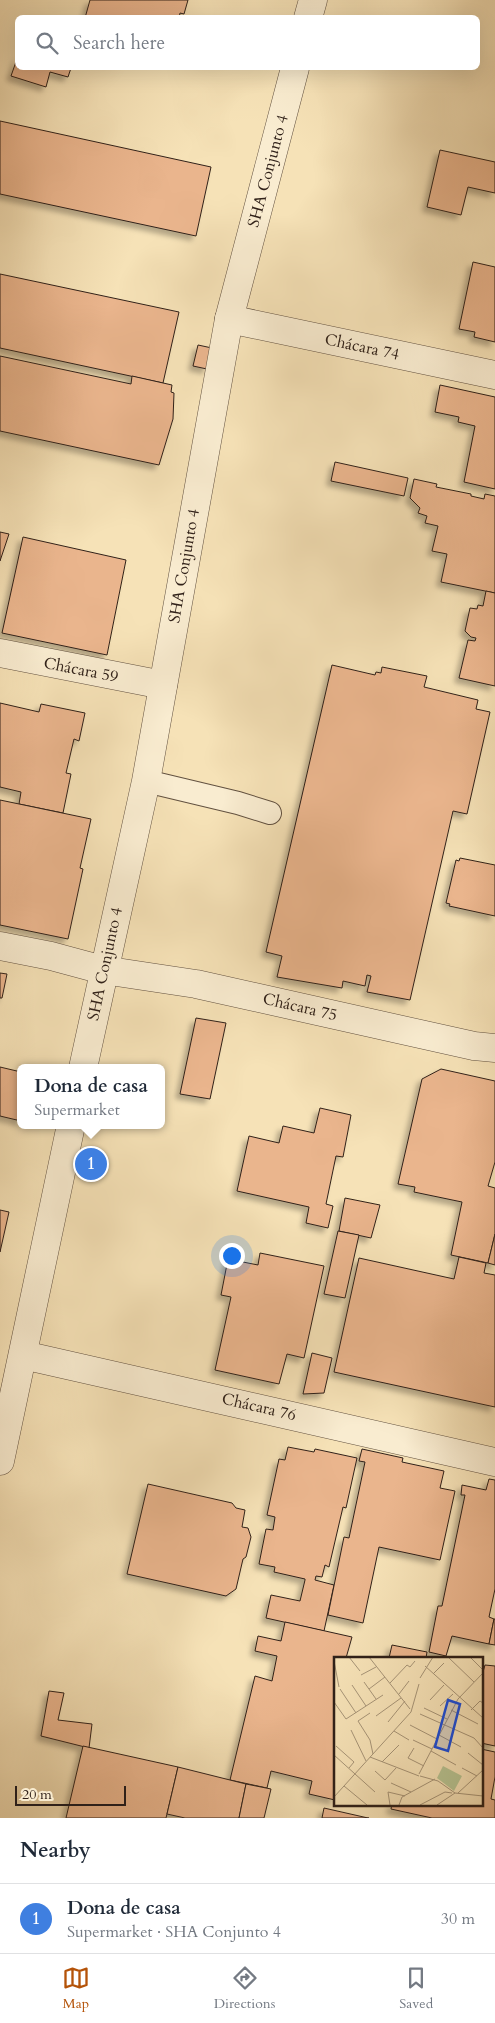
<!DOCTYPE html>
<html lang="en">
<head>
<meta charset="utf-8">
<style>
	:root { --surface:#fff; --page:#f6f6f7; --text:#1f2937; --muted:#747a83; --line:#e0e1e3; --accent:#b45309 }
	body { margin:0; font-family:Cardo,serif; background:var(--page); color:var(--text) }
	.scale { position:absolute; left:15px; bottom:12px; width:111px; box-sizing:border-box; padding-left:5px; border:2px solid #302119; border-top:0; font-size:14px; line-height:18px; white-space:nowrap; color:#302119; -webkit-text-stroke:4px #f9ecd0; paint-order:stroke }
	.you { position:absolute; left:231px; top:1255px; width:18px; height:18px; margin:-12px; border:4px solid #fff; border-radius:50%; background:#1a73e8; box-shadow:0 0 0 8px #1a73e833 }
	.badge { display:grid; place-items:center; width:32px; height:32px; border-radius:50%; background:var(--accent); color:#fff; font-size:16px; font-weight:700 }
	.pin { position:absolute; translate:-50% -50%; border:2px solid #fff; box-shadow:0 1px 5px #0006 }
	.popup { position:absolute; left:17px; top:1064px; width:148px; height:65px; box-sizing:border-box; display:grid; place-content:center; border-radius:8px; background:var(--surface); filter:drop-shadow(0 1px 4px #0005); font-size:16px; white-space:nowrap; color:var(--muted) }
	.popup b { font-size:19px; color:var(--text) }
	.popup::after { content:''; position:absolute; left:50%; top:100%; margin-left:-10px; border:10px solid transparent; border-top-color:var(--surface) }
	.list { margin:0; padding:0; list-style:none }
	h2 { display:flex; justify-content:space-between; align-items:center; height:65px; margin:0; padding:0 20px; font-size:21px }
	h2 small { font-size:16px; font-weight:400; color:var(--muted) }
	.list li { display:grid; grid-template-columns:32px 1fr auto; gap:15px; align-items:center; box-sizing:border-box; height:70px; padding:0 20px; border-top:1px solid var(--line) }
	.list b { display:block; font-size:19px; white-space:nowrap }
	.list p { margin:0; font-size:16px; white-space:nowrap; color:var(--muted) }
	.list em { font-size:16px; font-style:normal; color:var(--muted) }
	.icon { flex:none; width:28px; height:28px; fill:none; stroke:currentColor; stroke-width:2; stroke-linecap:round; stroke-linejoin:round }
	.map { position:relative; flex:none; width:495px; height:1818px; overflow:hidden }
	.search { position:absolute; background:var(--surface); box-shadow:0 5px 20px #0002; left:15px; right:15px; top:15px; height:55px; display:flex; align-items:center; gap:12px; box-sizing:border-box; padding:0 18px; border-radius:8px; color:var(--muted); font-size:19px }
	.sheet { height:135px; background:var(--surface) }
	nav { display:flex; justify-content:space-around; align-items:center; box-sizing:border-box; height:70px; border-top:1px solid var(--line); background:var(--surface); font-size:14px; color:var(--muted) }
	nav a { display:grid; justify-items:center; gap:2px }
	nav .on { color:var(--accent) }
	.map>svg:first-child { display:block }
</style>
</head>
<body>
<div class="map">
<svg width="495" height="1818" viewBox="0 0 495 1818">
	<defs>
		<filter id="shadow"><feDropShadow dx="-4.5" dy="4.5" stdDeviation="2.5" flood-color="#0004"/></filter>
	</defs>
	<rect width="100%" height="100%" fill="#f6e2b7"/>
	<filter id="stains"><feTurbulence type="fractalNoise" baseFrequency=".004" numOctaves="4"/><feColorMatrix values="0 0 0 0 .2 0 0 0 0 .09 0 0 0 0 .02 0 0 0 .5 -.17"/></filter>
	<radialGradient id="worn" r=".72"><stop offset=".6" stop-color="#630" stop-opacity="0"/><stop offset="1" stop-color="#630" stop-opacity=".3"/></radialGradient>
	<g fill="#eab58d" stroke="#302119" filter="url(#shadow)">
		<path d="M 90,0 L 188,0 L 184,14 L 180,13 L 179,18 L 85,18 Z"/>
		<path d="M 18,56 L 18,68 L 71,68 L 68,77 L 50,72 L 46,87 L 11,76 Z"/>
		<path d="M 0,121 L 211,167 L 196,236 L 0,194 Z"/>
		<path d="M 440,150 L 495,162 L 495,193 L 468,187 L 461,215 L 427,207 Z"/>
		<path d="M 473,262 L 495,267 L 495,342 L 474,337 L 475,332 L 459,329 Z"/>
		<path d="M 0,274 L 179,312 L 163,383 L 0,348 Z"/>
		<path d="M 198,345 L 212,348 L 207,369 L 193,366 Z"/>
		<path d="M 0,356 L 131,384 L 132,376 L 172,385 L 171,392 L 174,393 L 173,419 L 159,465 L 0,431 Z"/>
		<path d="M 440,385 L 495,397 L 495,489 L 464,482 L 475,426 L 458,422 L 459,417 L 435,412 Z"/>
		<path d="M 335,462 L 408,478 L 404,496 L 331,481 Z"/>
		<path d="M 414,479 L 437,484 L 436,487 L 471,494 L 471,496 L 484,499 L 485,494 L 495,496 L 495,593 L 441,582 L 447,554 L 432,551 L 438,526 L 425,523 L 427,516 L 418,513 L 420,508 L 410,498 Z"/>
		<path d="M 0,532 L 9,534 L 0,561 Z"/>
		<path d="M 23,537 L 126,560 L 107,655 L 2,633 Z"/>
		<path d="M 486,591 L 495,593 L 495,686 L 459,678 L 468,640 L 475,641 L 476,638 L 471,637 L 465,631 L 470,608 L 477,609 L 478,605 L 483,606 Z"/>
		<path d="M 332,665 L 375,675 L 376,672 L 381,673 L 382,667 L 427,676 L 424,687 L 478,700 L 476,709 L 490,712 L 467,814 L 453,811 L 410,1000 L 367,992 L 371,976 L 367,975 L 365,986 L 343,981 L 342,988 L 277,977 L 282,956 L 266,952 Z"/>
		<path d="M 0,703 L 39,712 L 41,704 L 85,713 L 79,741 L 74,739 L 66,773 L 71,774 L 63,813 L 19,804 L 21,792 L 0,787 Z"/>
		<path d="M 0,800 L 91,819 L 80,868 L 83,869 L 68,939 L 0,925 Z"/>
		<path d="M 460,858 L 495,865 L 495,916 L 449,906 L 450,904 L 446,903 L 456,860 L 459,861 Z"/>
		<path d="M 0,973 L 7,974 L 2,998 L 0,998 Z"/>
		<path d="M 196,1018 L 226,1023 L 210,1099 L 180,1094 Z"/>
		<path d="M 0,1067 L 21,1072 L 21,1121 L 0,1116 Z"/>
		<path d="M 441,1069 L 495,1081 L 495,1162 L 488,1186 L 495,1188 L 495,1234 L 488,1263 L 451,1255 L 462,1202 L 414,1192 L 415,1187 L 398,1184 L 422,1079 Z"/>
		<path d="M 320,1108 L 351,1115 L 343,1157 L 336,1156 L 326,1204 L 333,1206 L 328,1228 L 306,1223 L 309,1207 L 237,1191 L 249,1136 L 279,1143 L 283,1126 L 314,1133 Z"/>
		<path d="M 345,1198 L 380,1205 L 371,1238 L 339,1231 Z"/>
		<path d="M 0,1210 L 9,1212 L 0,1252 Z"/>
		<path d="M 338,1231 L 359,1235 L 345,1298 L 324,1294 Z"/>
		<path d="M 495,1234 L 495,1265 L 488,1263 Z"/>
		<path d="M 260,1253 L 324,1266 L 304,1358 L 287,1354 L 279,1384 L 215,1370 L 231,1297 L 221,1295 L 228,1259 L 258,1265 Z"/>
		<path d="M 459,1257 L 486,1263 L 484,1273 L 495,1275 L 495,1407 L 334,1372 L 359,1258 L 454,1279 Z"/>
		<path d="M 312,1353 L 332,1358 L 324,1393 L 303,1394 Z"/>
		<path d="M 288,1447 L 314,1452 L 315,1449 L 357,1458 L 346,1508 L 343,1507 L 329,1567 L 325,1565 L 322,1577 L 316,1576 L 315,1580 L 334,1585 L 324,1631 L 266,1618 L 271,1595 L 300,1601 L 305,1580 L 305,1579 L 274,1572 L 275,1567 L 259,1564 L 266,1529 L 273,1530 L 275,1517 L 267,1515 L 279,1459 L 285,1460 Z"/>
		<path d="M 362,1449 L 403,1458 L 402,1462 L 444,1471 L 440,1488 L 455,1491 L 440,1560 L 379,1547 L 363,1623 L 328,1615 L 344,1537 L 349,1538 L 365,1462 L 359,1461 Z"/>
		<path d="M 489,1479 L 495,1480 L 495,1589 L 489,1617 L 494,1619 L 489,1644 L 452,1636 L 446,1656 L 429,1652 L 438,1606 L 442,1606 L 465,1495 L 461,1495 L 462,1485 L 486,1490 Z"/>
		<path d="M 148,1484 L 232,1503 L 236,1508 L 245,1510 L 242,1527 L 248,1528 L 251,1537 L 246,1557 L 243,1559 L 236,1589 L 226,1596 L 127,1574 Z"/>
		<path d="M 494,1619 L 495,1619 L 495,1645 L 489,1644 Z"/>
		<path d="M 285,1622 L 352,1637 L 346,1658 L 335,1658 L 335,1800 L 309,1794 L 312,1781 L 271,1771 L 267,1788 L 230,1780 L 255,1676 L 272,1681 L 277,1656 L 255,1651 L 258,1636 L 281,1641 Z"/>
		<path d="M 392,1645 L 427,1652 L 426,1658 L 389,1658 Z"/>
		<path d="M 485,1665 L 495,1666 L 495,1746 L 481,1743 L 481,1672 L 483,1672 Z"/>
		<path d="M 49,1691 L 64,1693 L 58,1720 L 92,1724 L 89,1748 L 41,1736 Z"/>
		<path d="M 83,1746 L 178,1767 L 166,1818 L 66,1818 Z"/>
		<path d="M 481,1749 L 495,1752 L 495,1777 L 491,1799 L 495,1800 L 495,1818 L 432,1818 L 391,1809 L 392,1804 L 481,1804 Z"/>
		<path d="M 178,1767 L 246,1784 L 239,1818 L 185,1818 L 167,1814 Z"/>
		<path d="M 246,1784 L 271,1789 L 264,1818 L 239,1818 Z"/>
		<path d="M 324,1808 L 368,1818 L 369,1818 L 322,1818 Z"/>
	</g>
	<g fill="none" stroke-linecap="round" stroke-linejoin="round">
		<g stroke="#625140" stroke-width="24">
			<path id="service" d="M 146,781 L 238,803 L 270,813"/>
		</g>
		<g stroke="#625140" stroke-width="29">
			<g id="minor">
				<path d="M 229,319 L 495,375"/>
				<path d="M 0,653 L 163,685"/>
				<path d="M 0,946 L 51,956 L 103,970 L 196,984 L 474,1046 L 495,1048"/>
				<path d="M 23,1355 L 495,1462"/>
			</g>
		</g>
		<g stroke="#625140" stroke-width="29">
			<g id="tertiary">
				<path d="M 308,18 L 313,0"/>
				<path d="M 83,1068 L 146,781 L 229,319 L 295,68"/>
				<path d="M 0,1461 L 71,1125"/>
			</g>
		</g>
		<use href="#service" stroke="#f9ecd0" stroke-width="22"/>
		<use href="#minor" stroke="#f9ecd0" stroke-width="28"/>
		<use href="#tertiary" stroke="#f9ecd0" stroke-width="28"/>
	</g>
	<g text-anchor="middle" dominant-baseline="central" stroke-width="5" stroke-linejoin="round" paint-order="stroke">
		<g font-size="16" fill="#302119" stroke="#f9ecd0">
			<text transform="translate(268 171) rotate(-75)">SHA Conjunto 4</text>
			<text transform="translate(362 347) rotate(12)">Chácara 74</text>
			<text transform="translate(184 566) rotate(-80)">SHA Conjunto 4</text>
			<text transform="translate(81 670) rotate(11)">Chácara 59</text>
			<text transform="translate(105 964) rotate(-78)">SHA Conjunto 4</text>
			<text transform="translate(300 1007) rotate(13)">Chácara 75</text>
			<text transform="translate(259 1407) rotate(13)">Chácara 76</text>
		</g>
	</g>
	<g transform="translate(334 1657)">
		<rect width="149" height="149" fill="#f6e2b7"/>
		<path d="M 109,109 L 128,119 L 120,134 L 103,121 Z" fill="#b7c493"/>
		<path fill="none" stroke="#a79578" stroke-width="1" d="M 15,0 L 26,14M 35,0 L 76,52M 114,0 L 140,25M 136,0 L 149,13M 0,4 L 5,30M 91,9 L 149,61M 99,17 L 110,6M 27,18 L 42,10M 86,21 L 99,0M 30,25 L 42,42M 56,26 L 73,8 L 76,10 L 81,4M 18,28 L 32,49M 6,32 L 22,56M 35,32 L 51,20M 65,37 L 75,24M 96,43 L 110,28M 0,45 L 12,62 L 49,38M 106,49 L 119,37M 90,51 L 113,62M 117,53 L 144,67M 137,53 L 146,44 L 149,46M 36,56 L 24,64 L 36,83 L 39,97M 86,57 L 140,81 L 149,91M 42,59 L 67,41M 54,65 L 71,44M 76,68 L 103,82M 17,73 L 32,104M 60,74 L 75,83M 105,78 L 127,90M 79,83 L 98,92M 2,89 L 20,105 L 15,111M 80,91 L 74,101 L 90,109M 97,94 L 122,108M 134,96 L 149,108M 0,98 L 41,135M 36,100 L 85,119M 48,105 L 65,88M 128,111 L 143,119M 41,114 L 51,123 L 62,111M 85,117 L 124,42 L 149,16M 86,119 L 104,124 L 121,136 L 149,139M 57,126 L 77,135M 10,129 L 33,148M 124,136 L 149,113M 0,140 L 77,55 L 85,27M 56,148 L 54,135 L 71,139M 65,148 L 68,140 L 101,122M 86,148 L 111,135 L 118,136M 103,148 L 121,136"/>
		<path fill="#1d4ed8" fill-opacity="0.15" stroke="#1d4ed8" stroke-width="2.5" d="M 114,43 L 126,47 L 114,94 L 101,90 Z"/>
		<rect width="149" height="149" fill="none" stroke="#302119" stroke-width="2.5"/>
	</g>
	<rect width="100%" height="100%" filter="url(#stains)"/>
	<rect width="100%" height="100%" fill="url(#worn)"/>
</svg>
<div class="scale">20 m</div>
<div class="you"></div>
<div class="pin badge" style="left:91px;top:1164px;background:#3f7fe0">1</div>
<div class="popup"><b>Dona de casa</b>Supermarket</div>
<div class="search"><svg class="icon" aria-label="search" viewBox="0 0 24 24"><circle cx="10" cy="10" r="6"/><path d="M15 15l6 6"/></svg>Search here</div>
</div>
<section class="sheet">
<h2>Nearby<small></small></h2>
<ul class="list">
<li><span class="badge" style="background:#3f7fe0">1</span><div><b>Dona de casa</b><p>Supermarket · SHA Conjunto 4</p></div><em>30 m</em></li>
</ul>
</section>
<nav>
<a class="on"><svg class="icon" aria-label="map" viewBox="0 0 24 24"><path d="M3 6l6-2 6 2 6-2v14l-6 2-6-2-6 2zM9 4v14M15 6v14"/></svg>Map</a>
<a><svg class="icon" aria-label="directions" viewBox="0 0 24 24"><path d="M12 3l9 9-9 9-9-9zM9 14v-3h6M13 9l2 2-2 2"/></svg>Directions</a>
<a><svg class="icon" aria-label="saved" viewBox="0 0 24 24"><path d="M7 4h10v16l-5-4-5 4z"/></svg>Saved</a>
</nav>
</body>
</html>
